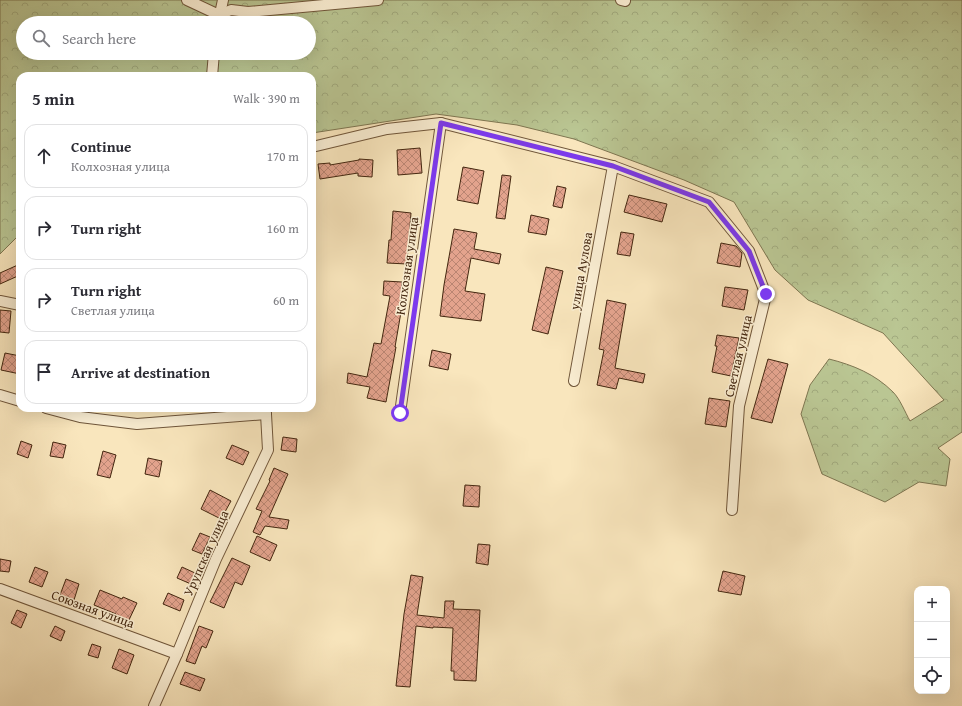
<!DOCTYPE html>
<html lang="en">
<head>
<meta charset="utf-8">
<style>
	:root { --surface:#fff; --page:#f7f7f7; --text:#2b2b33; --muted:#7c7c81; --line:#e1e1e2 }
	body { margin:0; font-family:"Gentium Book Plus",serif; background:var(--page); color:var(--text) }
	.controls { position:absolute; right:12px; bottom:12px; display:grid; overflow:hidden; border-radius:8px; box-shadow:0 4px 16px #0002 }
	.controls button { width:36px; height:36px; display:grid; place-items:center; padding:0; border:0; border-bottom:1px solid var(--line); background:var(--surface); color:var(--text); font:20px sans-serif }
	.stop { position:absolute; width:12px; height:12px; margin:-9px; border:3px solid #7c3aed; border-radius:50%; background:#fff }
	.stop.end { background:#7c3aed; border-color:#fff; box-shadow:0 1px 4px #0008 }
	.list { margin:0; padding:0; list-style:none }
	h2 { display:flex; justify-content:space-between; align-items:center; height:52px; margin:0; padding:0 16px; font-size:17px }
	h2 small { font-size:13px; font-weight:400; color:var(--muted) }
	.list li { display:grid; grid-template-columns:26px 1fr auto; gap:12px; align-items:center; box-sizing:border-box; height:64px; margin:0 8px 8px; padding:0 8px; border:1px solid var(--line); border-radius:12px }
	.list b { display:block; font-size:15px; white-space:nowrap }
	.list p { margin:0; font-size:13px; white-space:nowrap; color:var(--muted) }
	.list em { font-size:13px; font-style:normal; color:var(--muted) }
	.icon { flex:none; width:22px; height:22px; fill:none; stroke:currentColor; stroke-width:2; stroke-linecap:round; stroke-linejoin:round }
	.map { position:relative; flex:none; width:962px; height:706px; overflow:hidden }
	.search { position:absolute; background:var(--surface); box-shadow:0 4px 16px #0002; left:16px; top:16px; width:300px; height:44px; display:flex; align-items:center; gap:10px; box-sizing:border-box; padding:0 14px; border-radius:22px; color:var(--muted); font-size:15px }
	.panel { position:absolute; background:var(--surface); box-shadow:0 4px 16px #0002; left:16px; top:72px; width:300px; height:340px; border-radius:12px }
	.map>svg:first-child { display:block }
</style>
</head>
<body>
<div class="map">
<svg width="962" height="706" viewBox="0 0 962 706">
	<defs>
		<pattern id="forest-crowns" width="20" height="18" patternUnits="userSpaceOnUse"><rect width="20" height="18" fill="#bac693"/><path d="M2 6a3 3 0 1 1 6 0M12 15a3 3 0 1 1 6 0" fill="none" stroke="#a1aa7e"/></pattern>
		<pattern id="building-cross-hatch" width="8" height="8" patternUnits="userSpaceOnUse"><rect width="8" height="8" fill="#e3a38d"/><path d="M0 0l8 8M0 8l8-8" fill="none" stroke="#ba8572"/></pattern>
	</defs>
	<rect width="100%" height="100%" fill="#f9e6bd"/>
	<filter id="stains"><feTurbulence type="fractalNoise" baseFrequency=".005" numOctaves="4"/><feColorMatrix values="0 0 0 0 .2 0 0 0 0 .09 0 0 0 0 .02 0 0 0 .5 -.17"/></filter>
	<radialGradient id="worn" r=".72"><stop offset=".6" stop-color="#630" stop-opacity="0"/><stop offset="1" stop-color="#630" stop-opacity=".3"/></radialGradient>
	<path fill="url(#forest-crowns)" stroke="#7e7651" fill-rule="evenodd" d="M 0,0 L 962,0 L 962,432 L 938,448 L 950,459 L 946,486 L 919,482 L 885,502 L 822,474 L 801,414 L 810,385 L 829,359 C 853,365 875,374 893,392 C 900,399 905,412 910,421 L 944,400 L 883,333 L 808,300 L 775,270 L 734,202 L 684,180 L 574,139 L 517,125 L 436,114 L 312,133 L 312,76 L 20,76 L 20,234 L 0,254 ZM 23,23 L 309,23 L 309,53 L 23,53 Z"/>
	<g fill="url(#building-cross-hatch)" stroke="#43260f">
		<path d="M 420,148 L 422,173 L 398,175 L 397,150 Z"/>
		<path d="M 359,159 L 373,160 L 372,177 L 358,176 L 358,173 L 320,179 L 318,164 L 330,163 L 330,165 L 359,160 Z"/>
		<path d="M 463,167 L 484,171 L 478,204 L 457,200 Z"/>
		<path d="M 502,175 L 511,176 L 505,219 L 496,218 Z"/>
		<path d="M 557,186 L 566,188 L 562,208 L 553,206 Z"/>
		<path d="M 629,195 L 667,204 L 662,222 L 624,212 Z"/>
		<path d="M 393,211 L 411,213 L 407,264 L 387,263 L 389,240 L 391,240 Z"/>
		<path d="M 531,215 L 549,219 L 546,235 L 528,232 Z"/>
		<path d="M 454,229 L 477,233 L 474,249 L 501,254 L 499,264 L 471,258 L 465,291 L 485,294 L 481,321 L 440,316 L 444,285 Z"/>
		<path d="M 621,232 L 634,234 L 630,256 L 617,254 Z"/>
		<path d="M 721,243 L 736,246 L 742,253 L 740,267 L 717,263 Z"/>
		<path d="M 20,264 L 20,275 L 0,284 L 0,273 Z"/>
		<path d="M 546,267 L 563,271 L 548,334 L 532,330 Z"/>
		<path d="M 384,281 L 402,282 L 400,312 L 401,312 L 395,347 L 396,347 L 386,402 L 367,398 L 370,387 L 347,383 L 348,373 L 367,377 L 374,343 L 381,344 L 390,296 L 383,295 Z"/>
		<path d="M 725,287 L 748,290 L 744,310 L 722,306 Z"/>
		<path d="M 607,300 L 626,304 L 615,368 L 645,374 L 643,383 L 619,378 L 616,389 L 597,385 L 604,350 L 599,349 Z"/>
		<path d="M 0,310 L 11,311 L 9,333 L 0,332 Z"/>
		<path d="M 717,335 L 739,338 L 731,376 L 712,372 L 717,346 L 715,346 Z"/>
		<path d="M 432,350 L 451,354 L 448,370 L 429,366 Z"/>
		<path d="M 5,353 L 20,356 L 20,374 L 1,370 Z"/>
		<path d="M 768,359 L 788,364 L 772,423 L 751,418 Z"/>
		<path d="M 709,398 L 730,401 L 726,427 L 705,424 Z"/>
		<path d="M 283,437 L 297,439 L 296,452 L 281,450 Z"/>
		<path d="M 21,441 L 32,445 L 28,458 L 17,454 Z"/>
		<path d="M 53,442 L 66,445 L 63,458 L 50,456 Z"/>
		<path d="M 232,445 L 249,452 L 243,465 L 226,458 Z"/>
		<path d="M 103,451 L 116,455 L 110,478 L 97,475 Z"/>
		<path d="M 148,458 L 162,461 L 159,477 L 145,474 Z"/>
		<path d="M 274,468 L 288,474 L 269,517 L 289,520 L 287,529 L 265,526 L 260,535 L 253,532 L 262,511 L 256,509 L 270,481 L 269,480 Z"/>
		<path d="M 465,485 L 480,486 L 479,507 L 463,506 Z"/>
		<path d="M 210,490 L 231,501 L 221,519 L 201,509 Z"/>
		<path d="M 200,533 L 210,537 L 202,554 L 192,550 Z"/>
		<path d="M 257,536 L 277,545 L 270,561 L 250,552 Z"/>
		<path d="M 478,544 L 490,545 L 488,565 L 476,563 Z"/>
		<path d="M 232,558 L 250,566 L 242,585 L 235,582 L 224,608 L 210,602 Z"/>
		<path d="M 0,559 L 11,561 L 9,572 L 0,571 Z"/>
		<path d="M 35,567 L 48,572 L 42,587 L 29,582 Z"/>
		<path d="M 182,567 L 195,573 L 191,584 L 177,578 Z"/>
		<path d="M 723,571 L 745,576 L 741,595 L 718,591 Z"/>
		<path d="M 411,575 L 423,577 L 417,615 L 444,618 L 445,601 L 454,601 L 453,609 L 480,610 L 476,681 L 454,680 L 454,671 L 451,671 L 453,628 L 433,627 L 433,628 L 416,626 L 410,687 L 396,686 L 404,614 Z"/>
		<path d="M 66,579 L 79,584 L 74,600 L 60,595 Z"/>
		<path d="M 100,590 L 122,599 L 123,597 L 137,603 L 128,622 L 115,616 L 116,614 L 94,605 Z"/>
		<path d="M 168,593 L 184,600 L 180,611 L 163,604 Z"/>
		<path d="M 17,610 L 27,614 L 21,628 L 11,623 Z"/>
		<path d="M 55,626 L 65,631 L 61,641 L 50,636 Z"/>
		<path d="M 199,626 L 213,631 L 206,648 L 202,646 L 195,664 L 186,661 Z"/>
		<path d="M 92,644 L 101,647 L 98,658 L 88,655 Z"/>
		<path d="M 119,649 L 134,655 L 127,674 L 112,668 Z"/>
		<path d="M 185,672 L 205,679 L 200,691 L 180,684 Z"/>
	</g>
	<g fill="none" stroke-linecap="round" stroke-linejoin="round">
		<g stroke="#70563a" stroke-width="12">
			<g id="street">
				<path d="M 187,0 L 219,15 L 231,10 L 248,12 L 378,0"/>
				<path d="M 621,0 L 625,1"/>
				<path d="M 218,23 L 223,0"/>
				<path d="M 212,76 L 214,53"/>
				<path d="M 312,147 L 387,129 L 441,123 L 613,166 L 709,202 L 749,251 L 766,295 L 739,406 L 732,510"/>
				<path d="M 0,301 L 20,305"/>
				<path d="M 574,381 L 613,166"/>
				<path d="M 0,395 L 20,401"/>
				<path d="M 46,408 L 80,417 L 137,424 L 266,414"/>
				<path d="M 400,413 L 441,123"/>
				<path d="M 0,589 L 177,654"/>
				<path d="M 154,706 L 177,654 L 216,559 L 268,450 L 266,414 L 264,408"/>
			</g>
		</g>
		<use href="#street" stroke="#fbefd4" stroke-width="10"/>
	</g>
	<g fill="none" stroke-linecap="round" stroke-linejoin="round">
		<path stroke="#7c3aed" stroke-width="5" d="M 400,413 L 441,123 L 613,166 L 709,202 L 749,251 L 766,294"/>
	</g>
	<g text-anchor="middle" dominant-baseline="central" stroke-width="3" stroke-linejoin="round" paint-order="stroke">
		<g font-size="13" fill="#43260f" stroke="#fbefd4">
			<text transform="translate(407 266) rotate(-82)">Колхозная улица</text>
			<text transform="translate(581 271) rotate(-80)">улица Аулова</text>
			<text transform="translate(738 356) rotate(-77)">Светлая улица</text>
			<text transform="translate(206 553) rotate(-66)">Урупская улица</text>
			<text transform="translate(93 609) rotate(20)">Союзная улица</text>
		</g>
	</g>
	<rect width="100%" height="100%" filter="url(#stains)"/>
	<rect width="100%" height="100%" fill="url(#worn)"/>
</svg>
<div class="controls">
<button>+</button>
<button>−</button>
<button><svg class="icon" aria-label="locate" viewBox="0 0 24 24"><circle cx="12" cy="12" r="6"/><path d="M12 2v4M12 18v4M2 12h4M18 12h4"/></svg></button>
</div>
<div class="stop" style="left:400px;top:413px"></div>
<div class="stop end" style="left:766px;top:294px"></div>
<div class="search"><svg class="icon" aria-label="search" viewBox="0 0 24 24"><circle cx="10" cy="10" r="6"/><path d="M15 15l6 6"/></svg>Search here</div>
<section class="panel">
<h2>5 min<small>Walk · 390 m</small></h2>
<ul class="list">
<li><svg class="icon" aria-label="ahead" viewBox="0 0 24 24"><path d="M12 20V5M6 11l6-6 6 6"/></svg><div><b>Continue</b><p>Колхозная улица</p></div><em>170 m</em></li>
<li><svg class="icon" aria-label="right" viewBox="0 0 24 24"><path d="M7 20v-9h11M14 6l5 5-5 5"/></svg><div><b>Turn right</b></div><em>160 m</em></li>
<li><svg class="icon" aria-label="right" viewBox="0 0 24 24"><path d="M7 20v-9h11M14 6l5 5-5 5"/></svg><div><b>Turn right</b><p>Светлая улица</p></div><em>60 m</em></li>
<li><svg class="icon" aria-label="arrive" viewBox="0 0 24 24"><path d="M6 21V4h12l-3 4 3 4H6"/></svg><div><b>Arrive at destination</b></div></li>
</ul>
</section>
</div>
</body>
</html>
